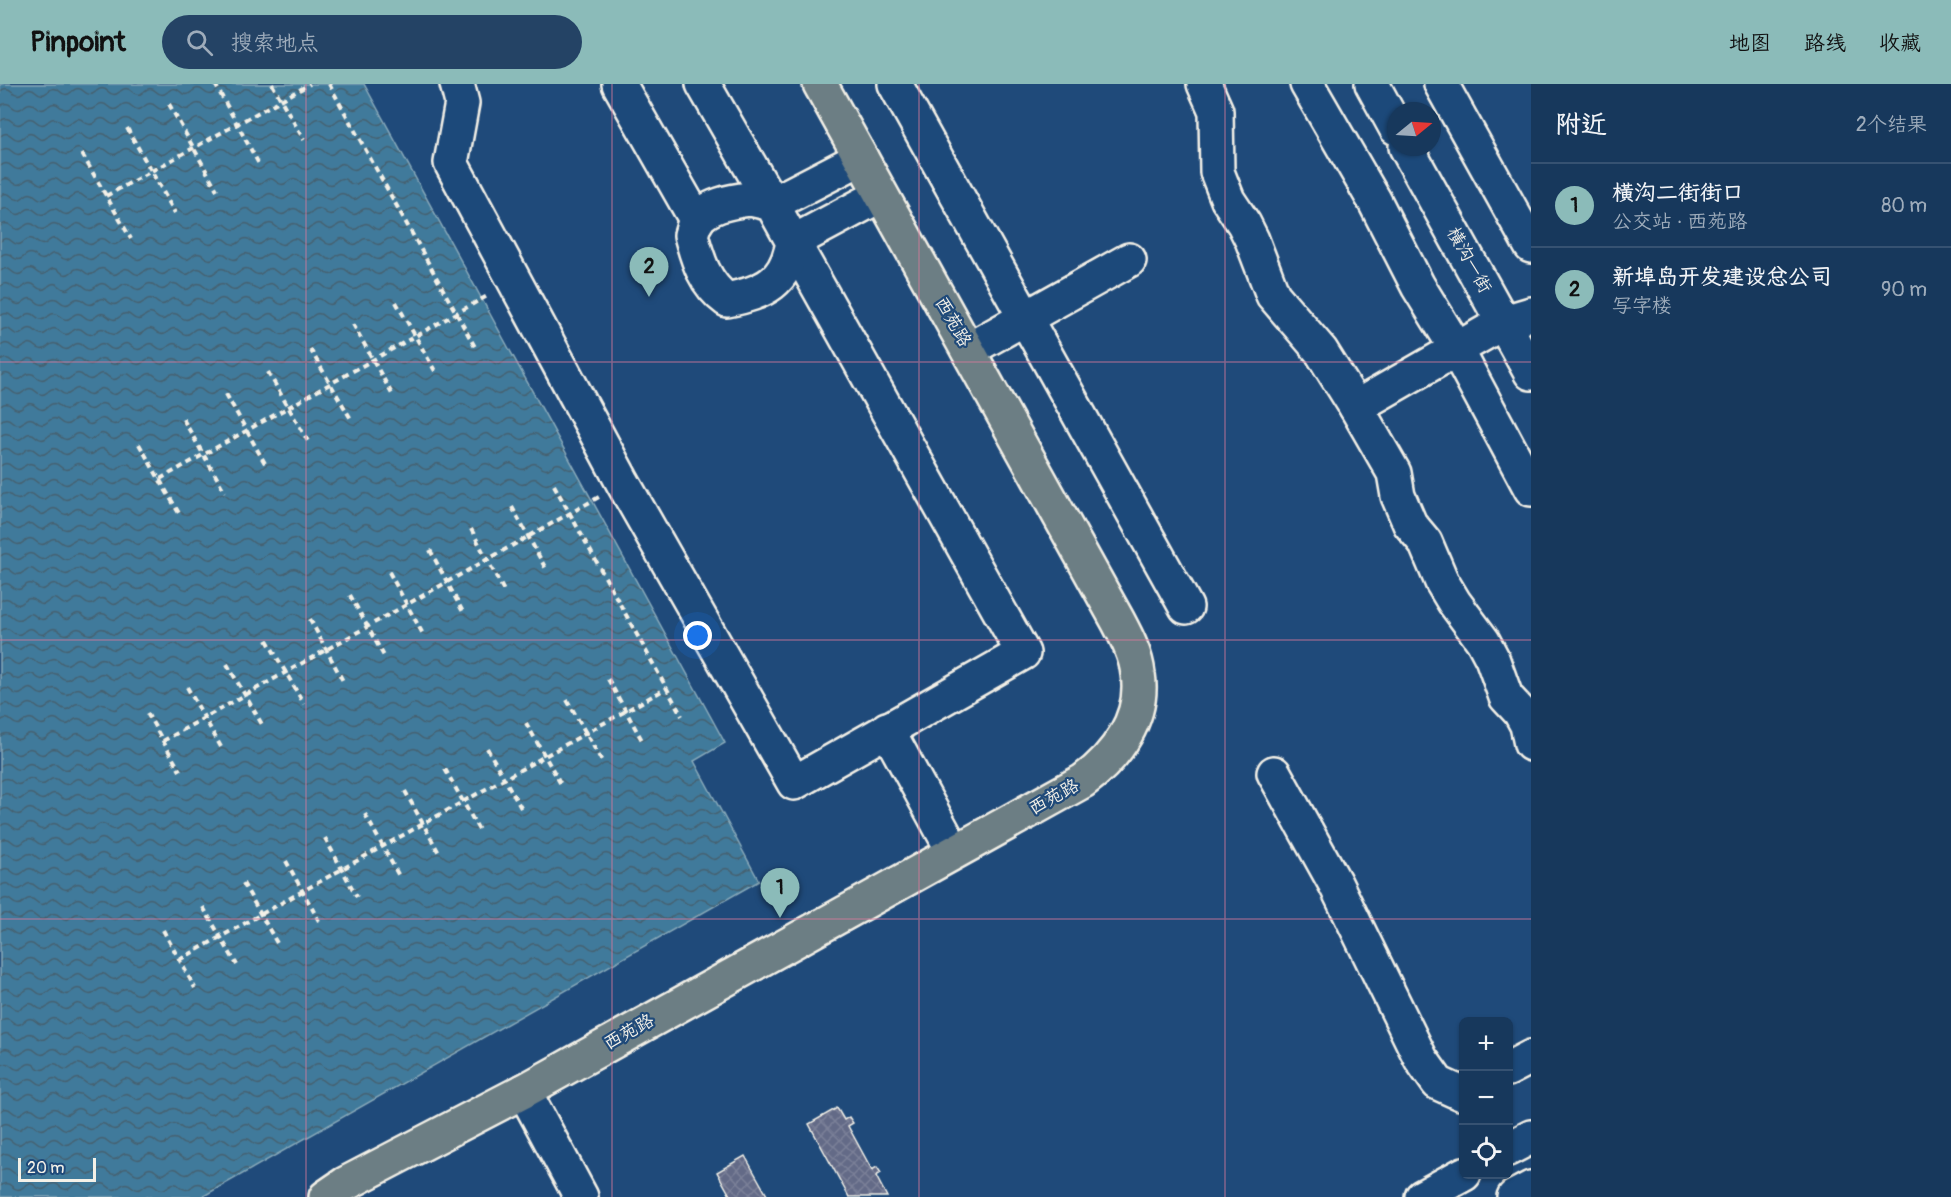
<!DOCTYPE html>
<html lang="zh">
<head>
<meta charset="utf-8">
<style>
	:root { --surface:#17385c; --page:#244365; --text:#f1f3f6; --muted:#9eacbb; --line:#365272; --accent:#8bbbb9 }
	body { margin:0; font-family:Pangolin,"LXGW WenKai TC",sans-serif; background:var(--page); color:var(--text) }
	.controls { position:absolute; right:18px; bottom:18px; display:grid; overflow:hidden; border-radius:9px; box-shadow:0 2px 4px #0004 }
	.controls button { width:54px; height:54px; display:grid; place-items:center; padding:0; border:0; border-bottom:2px solid var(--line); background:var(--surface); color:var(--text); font:30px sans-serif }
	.compass { position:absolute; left:1387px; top:18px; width:54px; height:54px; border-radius:50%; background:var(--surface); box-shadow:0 2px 4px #0004; rotate:72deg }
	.scale { position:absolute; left:18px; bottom:15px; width:78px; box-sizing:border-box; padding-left:6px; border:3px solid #f4f1e8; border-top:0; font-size:16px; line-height:21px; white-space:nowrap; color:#f4f1e8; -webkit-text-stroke:4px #1f4a7a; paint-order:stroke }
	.you { position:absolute; left:698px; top:552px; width:21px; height:21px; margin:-15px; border:4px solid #fff; border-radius:50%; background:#1a73e8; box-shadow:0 0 0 9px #1a73e833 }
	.badge { display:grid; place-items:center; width:39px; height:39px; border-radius:50%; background:var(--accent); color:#111; font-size:20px; font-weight:700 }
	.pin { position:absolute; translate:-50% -50px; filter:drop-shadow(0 2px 3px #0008) }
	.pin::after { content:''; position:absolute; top:32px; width:21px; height:18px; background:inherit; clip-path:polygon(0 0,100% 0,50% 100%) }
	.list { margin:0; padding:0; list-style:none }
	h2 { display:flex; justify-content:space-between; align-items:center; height:78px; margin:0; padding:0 24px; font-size:26px }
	h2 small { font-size:20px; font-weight:400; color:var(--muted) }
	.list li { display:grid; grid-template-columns:39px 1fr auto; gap:18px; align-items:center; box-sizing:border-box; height:84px; padding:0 24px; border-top:2px solid var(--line) }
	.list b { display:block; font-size:22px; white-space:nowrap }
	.list p { margin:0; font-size:20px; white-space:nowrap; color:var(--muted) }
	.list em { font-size:20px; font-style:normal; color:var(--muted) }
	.icon { flex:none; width:33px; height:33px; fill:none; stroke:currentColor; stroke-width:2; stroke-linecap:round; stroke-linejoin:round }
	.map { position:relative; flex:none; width:1531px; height:1113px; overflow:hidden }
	header { display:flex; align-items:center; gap:36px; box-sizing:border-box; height:84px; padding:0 30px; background:var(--accent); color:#111 }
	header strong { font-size:28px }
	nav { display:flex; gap:33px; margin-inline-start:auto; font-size:21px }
	.search { width:420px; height:54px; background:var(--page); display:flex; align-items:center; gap:15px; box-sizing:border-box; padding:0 21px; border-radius:33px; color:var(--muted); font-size:22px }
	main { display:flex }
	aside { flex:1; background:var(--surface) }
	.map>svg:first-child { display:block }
</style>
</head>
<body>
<header>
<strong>Pinpoint</strong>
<div class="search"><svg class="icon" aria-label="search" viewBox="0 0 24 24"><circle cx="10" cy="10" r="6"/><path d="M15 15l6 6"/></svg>搜索地点</div>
<nav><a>地图</a><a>路线</a><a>收藏</a></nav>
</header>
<main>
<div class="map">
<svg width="1531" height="1113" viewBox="0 0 1531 1113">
	<defs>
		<pattern id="water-waves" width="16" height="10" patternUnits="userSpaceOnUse" patternTransform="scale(1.5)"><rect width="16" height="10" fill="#417a9b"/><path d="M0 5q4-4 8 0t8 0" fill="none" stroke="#456170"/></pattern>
		<pattern id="building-cross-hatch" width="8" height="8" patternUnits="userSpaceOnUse" patternTransform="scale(1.5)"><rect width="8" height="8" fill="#636a87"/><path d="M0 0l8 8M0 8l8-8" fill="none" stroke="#7a8098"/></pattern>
	</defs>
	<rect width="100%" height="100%" fill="#1f4a7a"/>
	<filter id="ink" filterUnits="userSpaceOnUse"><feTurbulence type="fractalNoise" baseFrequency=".0167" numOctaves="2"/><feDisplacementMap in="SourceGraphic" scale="12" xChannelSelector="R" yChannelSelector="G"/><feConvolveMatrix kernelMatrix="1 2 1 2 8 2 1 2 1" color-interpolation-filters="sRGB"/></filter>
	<g filter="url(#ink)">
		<path fill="url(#water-waves)" stroke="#89aaba" stroke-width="1.5" d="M 0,0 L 364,0 L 725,659 L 694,677 L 759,797 L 202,1113 L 0,1113 Z"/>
		<g fill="url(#building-cross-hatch)" stroke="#f4f1e8" stroke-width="1.5">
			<path d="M 837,1024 L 844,1036 L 849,1033 L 853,1039 L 848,1042 L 872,1086 L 877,1083 L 881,1089 L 876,1092 L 887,1113 L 849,1113 L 809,1040 Z"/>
			<path d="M 745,1072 L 768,1113 L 731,1113 L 717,1088 Z"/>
		</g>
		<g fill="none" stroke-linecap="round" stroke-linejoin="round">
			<g stroke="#f4f1e8" stroke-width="38">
				<g id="minor">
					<path d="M 457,0 L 462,19 L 451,79 L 623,399 L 794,699 L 1023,569 L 793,158 L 881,111"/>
					<path d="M 619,0 L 697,137"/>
					<path d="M 703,0 L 772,120 L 861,74"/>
					<path d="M 895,0 L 1186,523"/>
					<path d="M 1204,0 L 1216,27 L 1217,88 L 1228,116 L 1244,140 L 1252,156 L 1273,211 L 1321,267 L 1356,323 L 1394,389 L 1398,412 L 1410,440 L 1425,458 L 1442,498 L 1454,518 L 1483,557 L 1492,574 L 1506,613 L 1520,628 L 1527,641 L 1531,660"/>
					<path d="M 1307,0 L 1374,116 L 1418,202 L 1453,259 L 1531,405"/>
					<path d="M 1372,0 L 1396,44"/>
					<path d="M 1441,0 L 1531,162"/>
					<path d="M 1406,63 L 1531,289"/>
					<path d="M 750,115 L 772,120 L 793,158 C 786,199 765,208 727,216 C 705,200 698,177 691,151 C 692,147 694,141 696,137 C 707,121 732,117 750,115 Z"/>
					<path d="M 968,266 L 1129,176"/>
					<path d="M 1356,323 L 1504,238 L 1531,230"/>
					<path d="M 887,645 L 954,768"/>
					<path d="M 1274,689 L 1335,799 L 1421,975 L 1438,999 L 1460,1009 L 1464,1007"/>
					<path d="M 1508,985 L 1531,973"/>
					<path d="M 524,1007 L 581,1113"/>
					<path d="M 1508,1065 L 1531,1053"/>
					<path d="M 1422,1113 L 1464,1090"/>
					<path d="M 1514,1113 L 1531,1104"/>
				</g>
			</g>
			<g stroke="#f4f1e8" stroke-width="38">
				<path id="major" d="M 326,1113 L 345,1100 L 524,1007 L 1083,697 C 1116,673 1145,633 1138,590 C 1136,571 1127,554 1118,537 L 820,0"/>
			</g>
			<g stroke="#f4f1e8" stroke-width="4" stroke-dasharray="6 4.5" stroke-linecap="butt">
				<path d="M 215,0 L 260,82"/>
				<path d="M 272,0 L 304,56"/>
				<path d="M 329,0 L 475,263"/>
				<path d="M 169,20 L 217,106"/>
				<path d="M 127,44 L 175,129"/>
				<path d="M 82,70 L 131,155"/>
				<path d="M 106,112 L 310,0"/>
				<path d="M 396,218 L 435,287"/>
				<path d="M 353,240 L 392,310"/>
				<path d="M 310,265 L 351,335"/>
				<path d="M 268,288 L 309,359"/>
				<path d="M 226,310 L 267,383"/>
				<path d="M 183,335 L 225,408"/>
				<path d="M 139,360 L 180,431"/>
				<path d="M 160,395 L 489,211"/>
				<path d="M 554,401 L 682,632"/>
				<path d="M 512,423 L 546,485"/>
				<path d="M 471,445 L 504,507"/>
				<path d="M 430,466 L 464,530"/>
				<path d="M 389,488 L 424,552"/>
				<path d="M 350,511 L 385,574"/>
				<path d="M 310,535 L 344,599"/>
				<path d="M 267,556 L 304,620"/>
				<path d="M 227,580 L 263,642"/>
				<path d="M 608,595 L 643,658"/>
				<path d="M 187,603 L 221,663"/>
				<path d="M 567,616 L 603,679"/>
				<path d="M 147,629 L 180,687"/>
				<path d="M 526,639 L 562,702"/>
				<path d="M 163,657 L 599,413"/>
				<path d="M 487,664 L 521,724"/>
				<path d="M 445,685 L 480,748"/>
				<path d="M 405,707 L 439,769"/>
				<path d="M 365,730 L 400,794"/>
				<path d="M 325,754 L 357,813"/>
				<path d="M 286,777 L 319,837"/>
				<path d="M 243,799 L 278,861"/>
				<path d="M 203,823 L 237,881"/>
				<path d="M 163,846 L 195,904"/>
				<path d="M 179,876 L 667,604"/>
			</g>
			<use href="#minor" stroke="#1f4a7a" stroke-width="33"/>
			<use href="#major" stroke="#6c7e84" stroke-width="33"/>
		</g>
	</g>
	<path fill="none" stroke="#d87a9a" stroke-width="1.5" stroke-opacity="0.55" d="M 306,0 L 306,1113M 612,0 L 612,1113M 919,0 L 919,1113M 1225,0 L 1225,1113M 0,278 L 1531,278M 0,556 L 1531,556M 0,835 L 1531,835"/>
	<g text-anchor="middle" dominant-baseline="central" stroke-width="4.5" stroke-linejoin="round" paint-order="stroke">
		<g font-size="18" fill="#f4f1e8" stroke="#1f4a7a">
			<text transform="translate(1469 176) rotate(61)">横沟一街</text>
			<text transform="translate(953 238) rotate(60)">西苑路</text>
			<text transform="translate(1054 713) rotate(-29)">西苑路</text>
			<text transform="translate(629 948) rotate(-29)">西苑路</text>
		</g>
	</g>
</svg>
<div class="controls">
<button>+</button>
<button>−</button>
<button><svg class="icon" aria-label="locate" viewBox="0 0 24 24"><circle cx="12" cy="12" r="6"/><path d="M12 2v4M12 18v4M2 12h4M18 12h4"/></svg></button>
</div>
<svg class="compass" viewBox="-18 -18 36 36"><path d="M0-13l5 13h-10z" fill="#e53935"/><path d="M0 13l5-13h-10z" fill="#9eacbb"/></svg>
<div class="scale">20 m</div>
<div class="you"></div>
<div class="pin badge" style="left:780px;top:834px">1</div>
<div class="pin badge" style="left:649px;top:213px">2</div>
</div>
<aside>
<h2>附近<small>2个结果</small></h2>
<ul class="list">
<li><span class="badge">1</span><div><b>横沟二街街口</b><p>公交站 · 西苑路</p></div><em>80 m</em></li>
<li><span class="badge">2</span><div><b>新埠岛开发建设总公司</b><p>写字楼</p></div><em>90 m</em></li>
</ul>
</aside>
</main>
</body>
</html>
